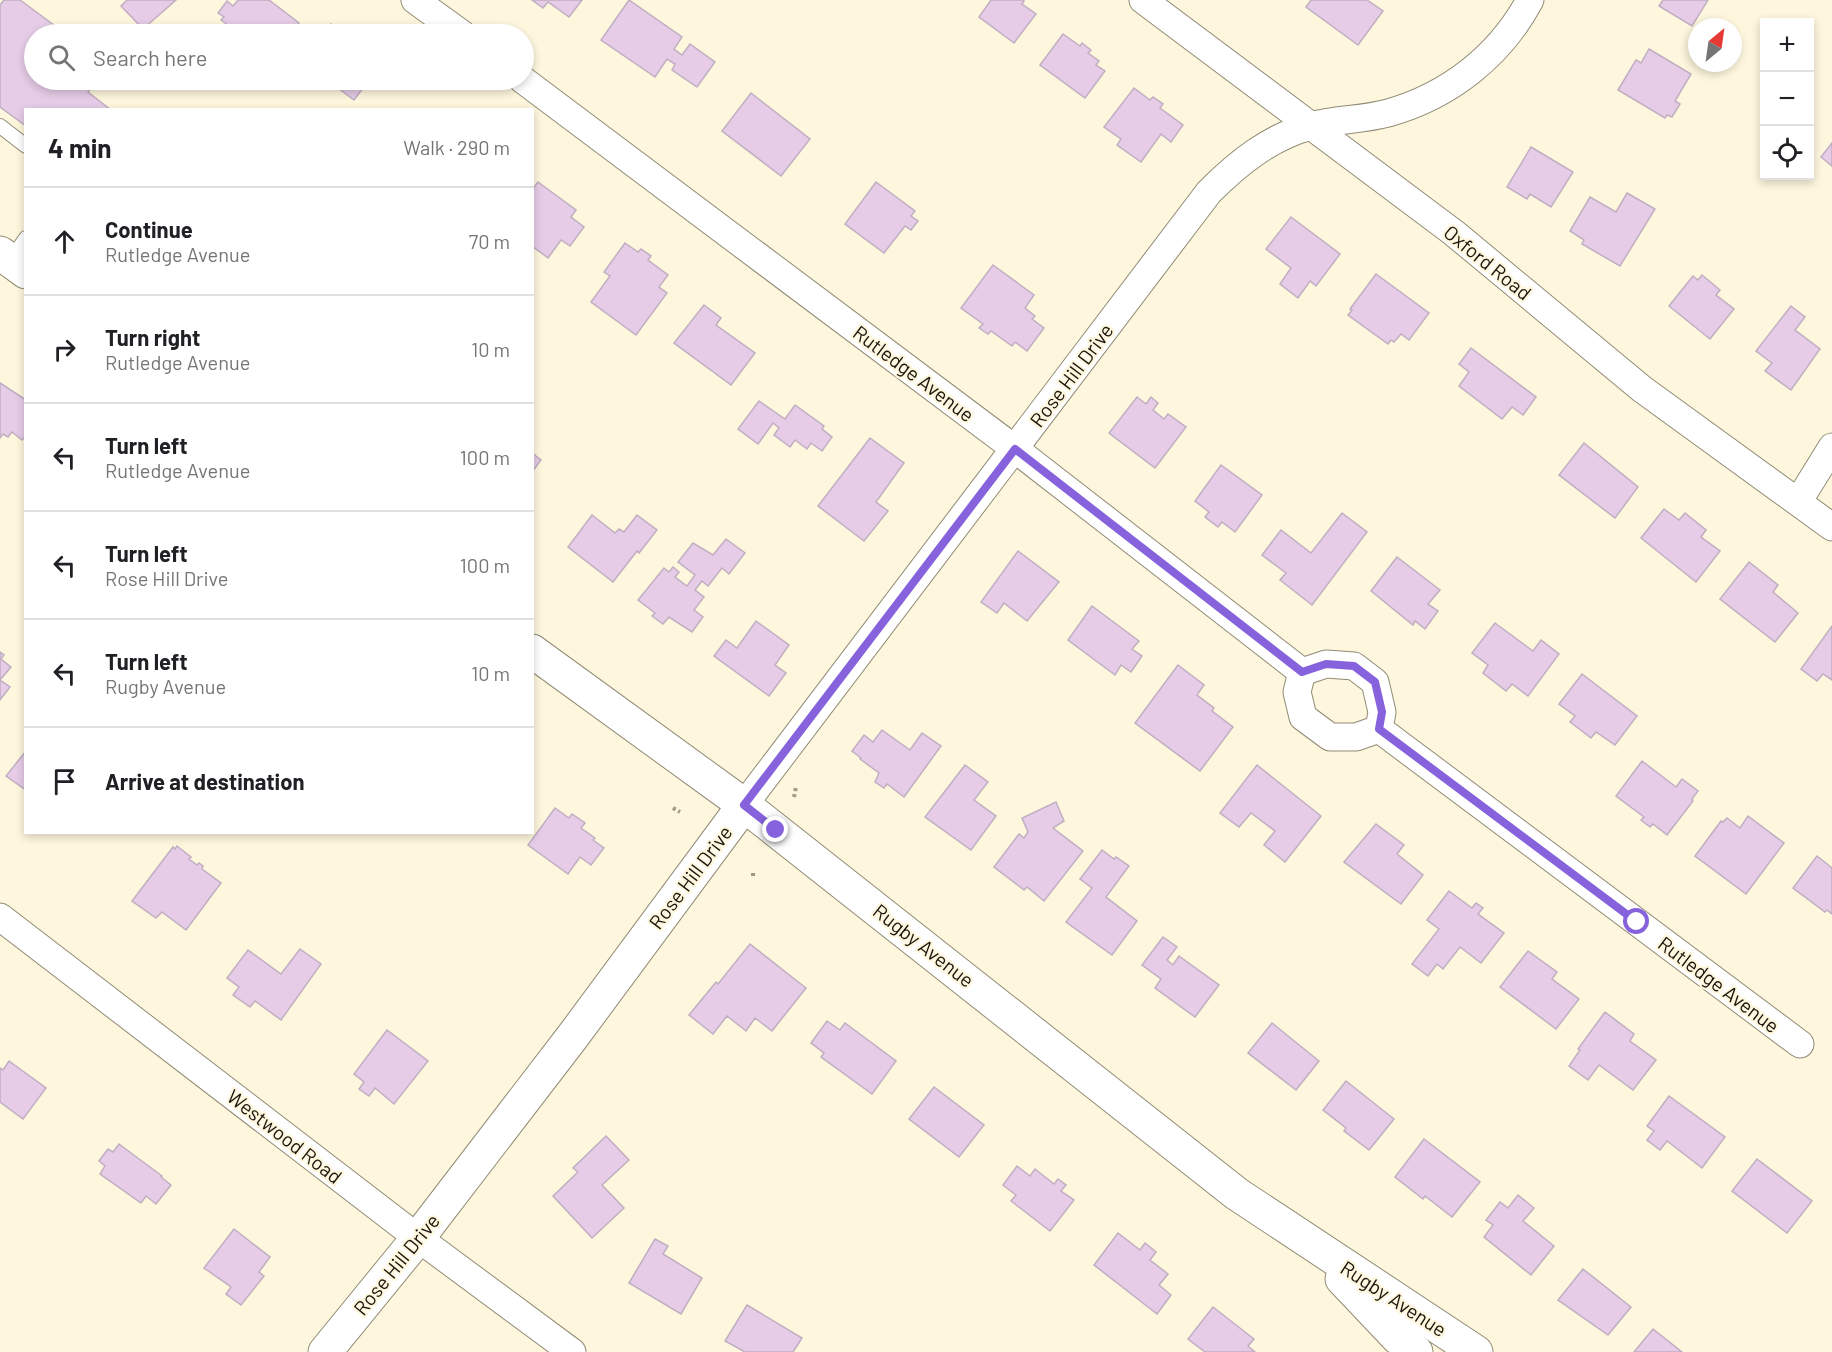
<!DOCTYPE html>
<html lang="en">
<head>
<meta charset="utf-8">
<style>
	:root { --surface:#fff; --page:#f2f2f2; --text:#202124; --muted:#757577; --line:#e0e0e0 }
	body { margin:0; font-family:Barlow,sans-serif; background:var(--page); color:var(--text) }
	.controls { position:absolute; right:18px; top:18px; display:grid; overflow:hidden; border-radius:0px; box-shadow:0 3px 9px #0003 }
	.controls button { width:54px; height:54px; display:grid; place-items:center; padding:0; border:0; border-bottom:2px solid var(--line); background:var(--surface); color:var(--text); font:30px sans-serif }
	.compass { position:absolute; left:1688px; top:18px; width:54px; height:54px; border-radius:50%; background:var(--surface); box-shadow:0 3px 9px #0003; rotate:29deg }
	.stop { position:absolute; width:18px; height:18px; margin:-14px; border:4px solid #8762dd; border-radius:50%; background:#fff }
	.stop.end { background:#8762dd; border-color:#fff; box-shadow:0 2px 6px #0008 }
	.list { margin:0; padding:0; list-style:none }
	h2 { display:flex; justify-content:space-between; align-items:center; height:78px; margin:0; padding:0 24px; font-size:26px }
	h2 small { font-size:20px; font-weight:400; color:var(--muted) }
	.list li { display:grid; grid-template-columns:39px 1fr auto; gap:18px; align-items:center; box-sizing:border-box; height:108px; padding:0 24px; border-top:2px solid var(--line) }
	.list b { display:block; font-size:22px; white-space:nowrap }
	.list p { margin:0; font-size:20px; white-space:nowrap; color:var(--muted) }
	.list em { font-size:20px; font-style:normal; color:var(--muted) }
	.icon { flex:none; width:33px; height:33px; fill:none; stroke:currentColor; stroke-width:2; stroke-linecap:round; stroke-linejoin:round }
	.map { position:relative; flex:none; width:1832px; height:1352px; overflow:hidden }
	.search { position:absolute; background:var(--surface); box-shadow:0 3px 9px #0003; left:24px; top:24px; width:510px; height:66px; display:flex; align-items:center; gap:15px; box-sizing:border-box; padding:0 21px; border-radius:33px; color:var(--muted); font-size:22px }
	.panel { position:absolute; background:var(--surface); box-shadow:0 3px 9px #0003; left:24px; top:108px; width:510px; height:726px; border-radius:0px }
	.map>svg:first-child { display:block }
</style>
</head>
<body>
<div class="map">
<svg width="1832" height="1352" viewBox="0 0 1832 1352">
	<rect width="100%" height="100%" fill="#fef7de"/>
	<g fill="#e6cce7" stroke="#c0aec1" stroke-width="1.5">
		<path d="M 4,0 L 20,0 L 66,34 L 34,34 L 34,80 L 97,80 L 88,92 L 111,110 L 26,110 L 26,126 L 0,107 L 0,5 Z"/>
		<path d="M 127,0 L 176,0 L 143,29 L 121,6 Z"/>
		<path d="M 238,0 L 269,0 L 299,23 L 291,34 L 240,34 L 221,20 L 224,17 L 218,13 L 227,1 L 233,6 Z"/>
		<path d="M 532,0 L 582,0 L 569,17 L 548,2 L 543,8 Z"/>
		<path d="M 629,0 L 682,37 L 674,49 L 682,55 L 690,44 L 715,62 L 697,87 L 672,70 L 675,64 L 667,59 L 655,77 L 601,40 Z"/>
		<path d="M 991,0 L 1023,0 L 1024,1 L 1022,4 L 1036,14 L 1014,43 L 979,17 Z"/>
		<path d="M 1311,0 L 1367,0 L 1383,11 L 1358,45 L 1306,7 Z"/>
		<path d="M 1663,0 L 1708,0 L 1692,26 L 1659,6 Z"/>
		<path d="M 331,24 L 345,34 L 323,34 Z"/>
		<path d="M 1063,34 L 1080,46 L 1082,43 L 1091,50 L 1088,53 L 1099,61 L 1096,65 L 1105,71 L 1085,98 L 1040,65 Z"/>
		<path d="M 1649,49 L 1691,74 L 1675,101 L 1680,104 L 1672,117 L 1667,115 L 1665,118 L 1618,90 L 1636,60 L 1641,63 Z"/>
		<path d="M 339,80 L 369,80 L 354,100 L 334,85 Z"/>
		<path d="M 1134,88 L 1150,100 L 1153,97 L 1163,104 L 1160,108 L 1183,125 L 1171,142 L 1161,134 L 1141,162 L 1117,145 L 1121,139 L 1104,127 Z"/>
		<path d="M 751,93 L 810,139 L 781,176 L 722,131 Z"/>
		<path d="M 1832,143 L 1832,166 L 1821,157 Z"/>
		<path d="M 1531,147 L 1573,172 L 1551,207 L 1530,194 L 1527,199 L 1507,187 Z"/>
		<path d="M 538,182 L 576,210 L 571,217 L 584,227 L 570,246 L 561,240 L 548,258 L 532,246 L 532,190 Z"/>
		<path d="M 876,182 L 915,211 L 911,216 L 918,221 L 911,230 L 905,226 L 884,253 L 845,224 Z"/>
		<path d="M 1627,193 L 1655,209 L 1620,266 L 1582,244 L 1584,240 L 1570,231 L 1590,197 L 1616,212 Z"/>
		<path d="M 1291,217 L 1340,254 L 1316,286 L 1310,281 L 1298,298 L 1280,284 L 1291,268 L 1266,249 Z"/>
		<path d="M 625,243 L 638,252 L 641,249 L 651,256 L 648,260 L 668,275 L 659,287 L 667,293 L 636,335 L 591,302 L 610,276 L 604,272 Z"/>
		<path d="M 993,265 L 1034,295 L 1025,308 L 1035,316 L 1032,319 L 1044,328 L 1027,351 L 1015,342 L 1012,346 L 991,331 L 988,334 L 979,328 L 983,324 L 961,308 Z"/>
		<path d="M 1376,274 L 1429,313 L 1409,340 L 1401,334 L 1394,342 L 1391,340 L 1388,344 L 1348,315 L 1352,310 L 1350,309 Z"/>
		<path d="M 1702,275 L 1720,290 L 1716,295 L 1734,309 L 1710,339 L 1669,306 L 1693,276 L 1698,280 Z"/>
		<path d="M 704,305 L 721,318 L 716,325 L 755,353 L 731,385 L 674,343 Z"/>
		<path d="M 1791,306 L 1805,317 L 1795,330 L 1820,349 L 1791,390 L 1765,371 L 1772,363 L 1756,351 Z"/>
		<path d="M 1471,348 L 1536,397 L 1523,415 L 1512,407 L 1502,419 L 1459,386 L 1469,372 L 1459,364 Z"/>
		<path d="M 0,383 L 26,400 L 26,436 L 22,440 L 12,432 L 8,437 L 3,434 L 0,438 Z"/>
		<path d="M 1137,397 L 1146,404 L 1151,397 L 1158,403 L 1153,410 L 1164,419 L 1168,414 L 1186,427 L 1155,468 L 1109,433 Z"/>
		<path d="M 759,401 L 785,419 L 795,405 L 824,426 L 822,429 L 832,437 L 822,451 L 811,443 L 807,449 L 795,440 L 790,447 L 774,435 L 779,428 L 773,423 L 758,444 L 738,429 Z"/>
		<path d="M 870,438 L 904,463 L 876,502 L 888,511 L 864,541 L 818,506 Z"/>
		<path d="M 1584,443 L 1638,487 L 1615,518 L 1559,475 Z"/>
		<path d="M 532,453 L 541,460 L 532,472 Z"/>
		<path d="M 1221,465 L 1262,495 L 1235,532 L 1222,522 L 1218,527 L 1205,517 L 1209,512 L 1195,501 Z"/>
		<path d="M 1664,509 L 1679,520 L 1685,513 L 1706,530 L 1701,537 L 1720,551 L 1696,582 L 1641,538 Z"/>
		<path d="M 1342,513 L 1367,532 L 1312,605 L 1280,580 L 1286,573 L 1262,555 L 1281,530 L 1311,553 Z"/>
		<path d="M 592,515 L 615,533 L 619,529 L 624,532 L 637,515 L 657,530 L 639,553 L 637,551 L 613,582 L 568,547 Z"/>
		<path d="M 726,539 L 745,553 L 729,574 L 722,568 L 708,586 L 702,581 L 695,590 L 704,597 L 694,610 L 703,617 L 692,632 L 669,617 L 663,624 L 652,616 L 655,613 L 638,600 L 664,568 L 669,572 L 673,567 L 679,572 L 675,577 L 687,586 L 695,575 L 678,562 L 693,543 L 713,555 Z"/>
		<path d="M 1018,551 L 1059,582 L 1027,621 L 1004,603 L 997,613 L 981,602 Z"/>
		<path d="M 1397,557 L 1440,590 L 1428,604 L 1438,611 L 1425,629 L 1415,621 L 1413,625 L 1371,591 Z"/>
		<path d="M 1749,562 L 1778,585 L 1773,592 L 1798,613 L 1775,642 L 1720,599 Z"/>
		<path d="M 1092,606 L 1139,641 L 1132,649 L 1142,656 L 1131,672 L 1121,665 L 1115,675 L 1068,640 Z"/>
		<path d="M 756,621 L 789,645 L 775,665 L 786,673 L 769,696 L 714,656 L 726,640 L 737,648 Z"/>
		<path d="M 1495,623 L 1533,651 L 1541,640 L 1559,654 L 1528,696 L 1512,684 L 1506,691 L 1483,673 L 1488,665 L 1472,653 Z"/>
		<path d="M 1832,626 L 1832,680 L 1823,674 L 1817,681 L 1801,669 Z"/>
		<path d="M 0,652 L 4,655 L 1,659 L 11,667 L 0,680 L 10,687 L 0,700 Z"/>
		<path d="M 1178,665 L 1204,685 L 1197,695 L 1214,708 L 1212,711 L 1233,727 L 1200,771 L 1135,723 Z"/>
		<path d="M 1582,674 L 1637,716 L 1615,745 L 1596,732 L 1591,738 L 1570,722 L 1575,716 L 1559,704 Z"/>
		<path d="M 882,730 L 910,750 L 922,733 L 941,746 L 904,797 L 887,784 L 884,788 L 875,782 L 879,773 L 860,759 L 861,758 L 852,751 L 864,735 L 873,742 Z"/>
		<path d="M 26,751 L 26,790 L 6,776 Z"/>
		<path d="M 1642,761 L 1676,787 L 1682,779 L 1698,791 L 1692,799 L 1693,801 L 1667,835 L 1653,824 L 1650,827 L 1641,820 L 1644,817 L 1616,796 Z"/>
		<path d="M 965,765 L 988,782 L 974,800 L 996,816 L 971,850 L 925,817 Z"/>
		<path d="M 1257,765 L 1321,816 L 1285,862 L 1264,845 L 1275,831 L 1251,813 L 1239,827 L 1220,813 Z"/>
		<path d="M 1056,802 L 1064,821 L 1053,828 L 1083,851 L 1044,901 L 1027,887 L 1024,890 L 994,867 L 1019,834 L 1024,838 L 1028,832 L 1022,818 Z"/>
		<path d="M 555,808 L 569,818 L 572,814 L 585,823 L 581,828 L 595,838 L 593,840 L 604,848 L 591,865 L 580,857 L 568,874 L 528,845 Z"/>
		<path d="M 1748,816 L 1784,843 L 1746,894 L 1695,856 L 1721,821 L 1723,822 L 1727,818 L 1740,828 Z"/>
		<path d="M 1376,824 L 1404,845 L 1397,854 L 1423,875 L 1401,904 L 1344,862 Z"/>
		<path d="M 177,846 L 191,857 L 189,859 L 197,865 L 199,863 L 203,866 L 202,869 L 221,883 L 186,930 L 162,912 L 156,918 L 132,901 L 173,847 L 175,849 Z"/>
		<path d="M 1102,850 L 1114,859 L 1116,857 L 1129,866 L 1106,897 L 1137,921 L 1112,955 L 1066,922 L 1092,888 L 1080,879 Z"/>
		<path d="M 1817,856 L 1832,868 L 1832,914 L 1827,910 L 1825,912 L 1793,888 Z"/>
		<path d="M 1449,891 L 1472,908 L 1476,903 L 1483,908 L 1478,914 L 1504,933 L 1481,963 L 1460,947 L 1443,969 L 1437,964 L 1428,976 L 1412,964 L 1439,929 L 1427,920 Z"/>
		<path d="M 1163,937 L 1177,947 L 1167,960 L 1173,965 L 1179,956 L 1219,985 L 1195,1017 L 1155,988 L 1161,979 L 1142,965 Z"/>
		<path d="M 750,944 L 806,988 L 772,1031 L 755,1018 L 746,1031 L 727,1016 L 713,1034 L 689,1015 L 716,982 L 718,984 Z"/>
		<path d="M 300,949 L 321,964 L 281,1020 L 255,1001 L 250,1007 L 233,995 L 239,987 L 227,978 L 248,950 L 281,974 Z"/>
		<path d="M 1528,951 L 1557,972 L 1552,979 L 1579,999 L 1556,1029 L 1500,987 Z"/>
		<path d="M 1605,1012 L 1634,1034 L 1630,1041 L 1656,1060 L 1633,1090 L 1599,1065 L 1588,1080 L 1569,1066 L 1580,1050 L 1578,1049 Z"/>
		<path d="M 827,1021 L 840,1030 L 845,1023 L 896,1061 L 872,1094 L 821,1057 L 824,1053 L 811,1043 Z"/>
		<path d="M 1272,1023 L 1319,1061 L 1296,1090 L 1248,1053 Z"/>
		<path d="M 387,1030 L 428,1061 L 394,1104 L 375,1088 L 369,1096 L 359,1089 L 364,1082 L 354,1074 Z"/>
		<path d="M 9,1061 L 46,1088 L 23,1119 L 0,1102 L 0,1068 L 3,1070 Z"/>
		<path d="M 1346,1081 L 1394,1119 L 1369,1150 L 1344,1131 L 1346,1128 L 1323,1110 Z"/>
		<path d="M 934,1087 L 984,1125 L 959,1157 L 909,1119 Z"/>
		<path d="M 1669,1096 L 1725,1137 L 1702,1168 L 1667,1141 L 1660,1150 L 1647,1140 L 1654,1131 L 1647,1126 Z"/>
		<path d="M 606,1136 L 629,1160 L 602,1185 L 624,1208 L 592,1238 L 553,1196 L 578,1172 L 573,1168 Z"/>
		<path d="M 1424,1139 L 1480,1182 L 1452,1217 L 1425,1196 L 1423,1199 L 1395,1177 Z"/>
		<path d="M 119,1144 L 162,1176 L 161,1177 L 171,1185 L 156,1204 L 146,1196 L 141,1203 L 100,1174 L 105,1166 L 99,1161 L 108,1149 L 113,1152 Z"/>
		<path d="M 1757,1159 L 1812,1201 L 1787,1233 L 1732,1191 Z"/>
		<path d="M 1017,1166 L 1030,1176 L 1035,1169 L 1054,1184 L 1058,1179 L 1066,1185 L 1061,1191 L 1074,1200 L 1050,1231 L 1011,1201 L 1016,1195 L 1003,1185 Z"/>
		<path d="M 1518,1195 L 1534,1208 L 1523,1221 L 1554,1246 L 1531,1275 L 1484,1237 L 1493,1225 L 1486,1220 L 1500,1202 L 1508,1208 Z"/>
		<path d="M 234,1229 L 270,1257 L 259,1272 L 264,1276 L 241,1305 L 226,1294 L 231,1287 L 204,1268 Z"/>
		<path d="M 1118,1233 L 1140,1250 L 1145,1243 L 1156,1252 L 1150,1260 L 1168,1274 L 1159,1285 L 1171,1295 L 1157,1314 L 1094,1265 Z"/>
		<path d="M 655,1239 L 668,1246 L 663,1254 L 702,1278 L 681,1314 L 629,1283 Z"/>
		<path d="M 1583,1269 L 1631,1307 L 1608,1335 L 1558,1300 Z"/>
		<path d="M 747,1305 L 802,1338 L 793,1352 L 745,1352 L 725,1341 Z"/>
		<path d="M 1213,1307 L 1254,1339 L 1248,1346 L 1255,1352 L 1205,1352 L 1188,1339 Z"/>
		<path d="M 1653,1329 L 1682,1352 L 1634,1352 Z"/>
	</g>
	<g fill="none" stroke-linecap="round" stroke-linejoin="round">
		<g stroke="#918b75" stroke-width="16">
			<g id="lane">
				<path d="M 0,126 L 26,146"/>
				<path d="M 10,261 L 26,238"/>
			</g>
		</g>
		<g stroke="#918b75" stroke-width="29">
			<g id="street">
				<path d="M 415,0 L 462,34"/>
				<path d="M 1143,0 L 1454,233 L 1642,389 L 1832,527"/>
				<path d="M 523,80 L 1015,449 L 1302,672"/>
				<path d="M 1798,502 L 1832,447"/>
				<path d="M 1302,672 L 1297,692 L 1303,717 L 1330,737 L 1356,737 L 1379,729"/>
				<path d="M 1302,672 L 1326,664 L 1354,666 L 1375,682 L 1382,712 L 1379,729"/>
				<path d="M 1379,729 L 1800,1044"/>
				<path d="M 744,805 L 1209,192 C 1238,163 1270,137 1311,126 C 1336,119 1363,120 1388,113 C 1449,96 1500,56 1530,0"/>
				<path d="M 0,917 L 418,1238 L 572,1352"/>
			</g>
		</g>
		<g stroke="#918b75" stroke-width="35">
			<g id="secondary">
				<path d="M 0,253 L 26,272"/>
				<path d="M 532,651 L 744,805 L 1237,1194 L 1476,1352"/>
				<path d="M 1342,1279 L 1397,1337 L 1416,1352"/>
				<path d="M 325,1352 L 418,1238 L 573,1036 L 744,805"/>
			</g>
		</g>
		<g stroke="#9f9987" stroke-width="4" stroke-dasharray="3 3" stroke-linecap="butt">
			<path d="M 794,797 L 796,787"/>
			<path d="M 673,808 L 680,812"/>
			<path d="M 753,873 L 753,877"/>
		</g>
		<use href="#lane" stroke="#fff" stroke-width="14"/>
		<use href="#street" stroke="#fff" stroke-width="27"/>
		<use href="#secondary" stroke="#fff" stroke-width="33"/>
	</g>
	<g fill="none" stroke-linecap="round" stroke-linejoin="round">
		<path stroke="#8762dd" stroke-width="8" d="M 776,830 L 744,805 L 1015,449 L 1302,672 L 1326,664 L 1354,666 L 1375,682 L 1382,712 L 1379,729 L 1637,922"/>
	</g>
	<g text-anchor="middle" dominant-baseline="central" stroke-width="4.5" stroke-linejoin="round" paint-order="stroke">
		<g font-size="20" fill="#18150d" stroke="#fef7de">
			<text transform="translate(1488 262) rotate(39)">Oxford Road</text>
			<text transform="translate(914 373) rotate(37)">Rutledge Avenue</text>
			<text transform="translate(1071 375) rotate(-53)">Rose Hill Drive</text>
			<text transform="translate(690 877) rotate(-53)">Rose Hill Drive</text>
			<text transform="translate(924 945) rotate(38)">Rugby Avenue</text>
			<text transform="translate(1719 984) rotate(37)">Rutledge Avenue</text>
			<text transform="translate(285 1136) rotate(38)">Westwood Road</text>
			<text transform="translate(396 1264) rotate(-51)">Rose Hill Drive</text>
			<text transform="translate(1394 1298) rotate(33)">Rugby Avenue</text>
		</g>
	</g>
</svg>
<div class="controls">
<button>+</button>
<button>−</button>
<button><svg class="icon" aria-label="locate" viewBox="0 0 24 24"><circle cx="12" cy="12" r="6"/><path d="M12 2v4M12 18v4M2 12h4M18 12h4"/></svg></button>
</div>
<svg class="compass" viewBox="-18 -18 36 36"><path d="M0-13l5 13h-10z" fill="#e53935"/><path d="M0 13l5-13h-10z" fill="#757577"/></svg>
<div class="stop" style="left:1637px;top:922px"></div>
<div class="stop end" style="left:776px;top:830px"></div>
<div class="search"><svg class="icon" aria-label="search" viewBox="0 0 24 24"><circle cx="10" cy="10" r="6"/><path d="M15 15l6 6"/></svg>Search here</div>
<section class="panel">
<h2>4 min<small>Walk · 290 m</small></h2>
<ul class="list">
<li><svg class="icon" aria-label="ahead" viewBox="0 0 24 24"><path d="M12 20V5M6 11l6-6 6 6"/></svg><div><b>Continue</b><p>Rutledge Avenue</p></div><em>70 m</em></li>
<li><svg class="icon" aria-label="right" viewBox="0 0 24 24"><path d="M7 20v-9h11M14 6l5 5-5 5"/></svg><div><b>Turn right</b><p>Rutledge Avenue</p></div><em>10 m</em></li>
<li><svg class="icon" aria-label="left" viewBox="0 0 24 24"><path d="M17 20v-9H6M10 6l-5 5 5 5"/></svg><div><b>Turn left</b><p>Rutledge Avenue</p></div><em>100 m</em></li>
<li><svg class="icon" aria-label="left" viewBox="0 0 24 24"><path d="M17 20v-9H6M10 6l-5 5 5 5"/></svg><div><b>Turn left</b><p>Rose Hill Drive</p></div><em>100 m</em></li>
<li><svg class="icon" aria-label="left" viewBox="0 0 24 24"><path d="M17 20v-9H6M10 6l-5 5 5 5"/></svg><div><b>Turn left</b><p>Rugby Avenue</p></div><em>10 m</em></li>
<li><svg class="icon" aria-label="arrive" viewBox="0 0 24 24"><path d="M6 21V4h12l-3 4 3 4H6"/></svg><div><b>Arrive at destination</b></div></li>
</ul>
</section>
</div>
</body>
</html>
